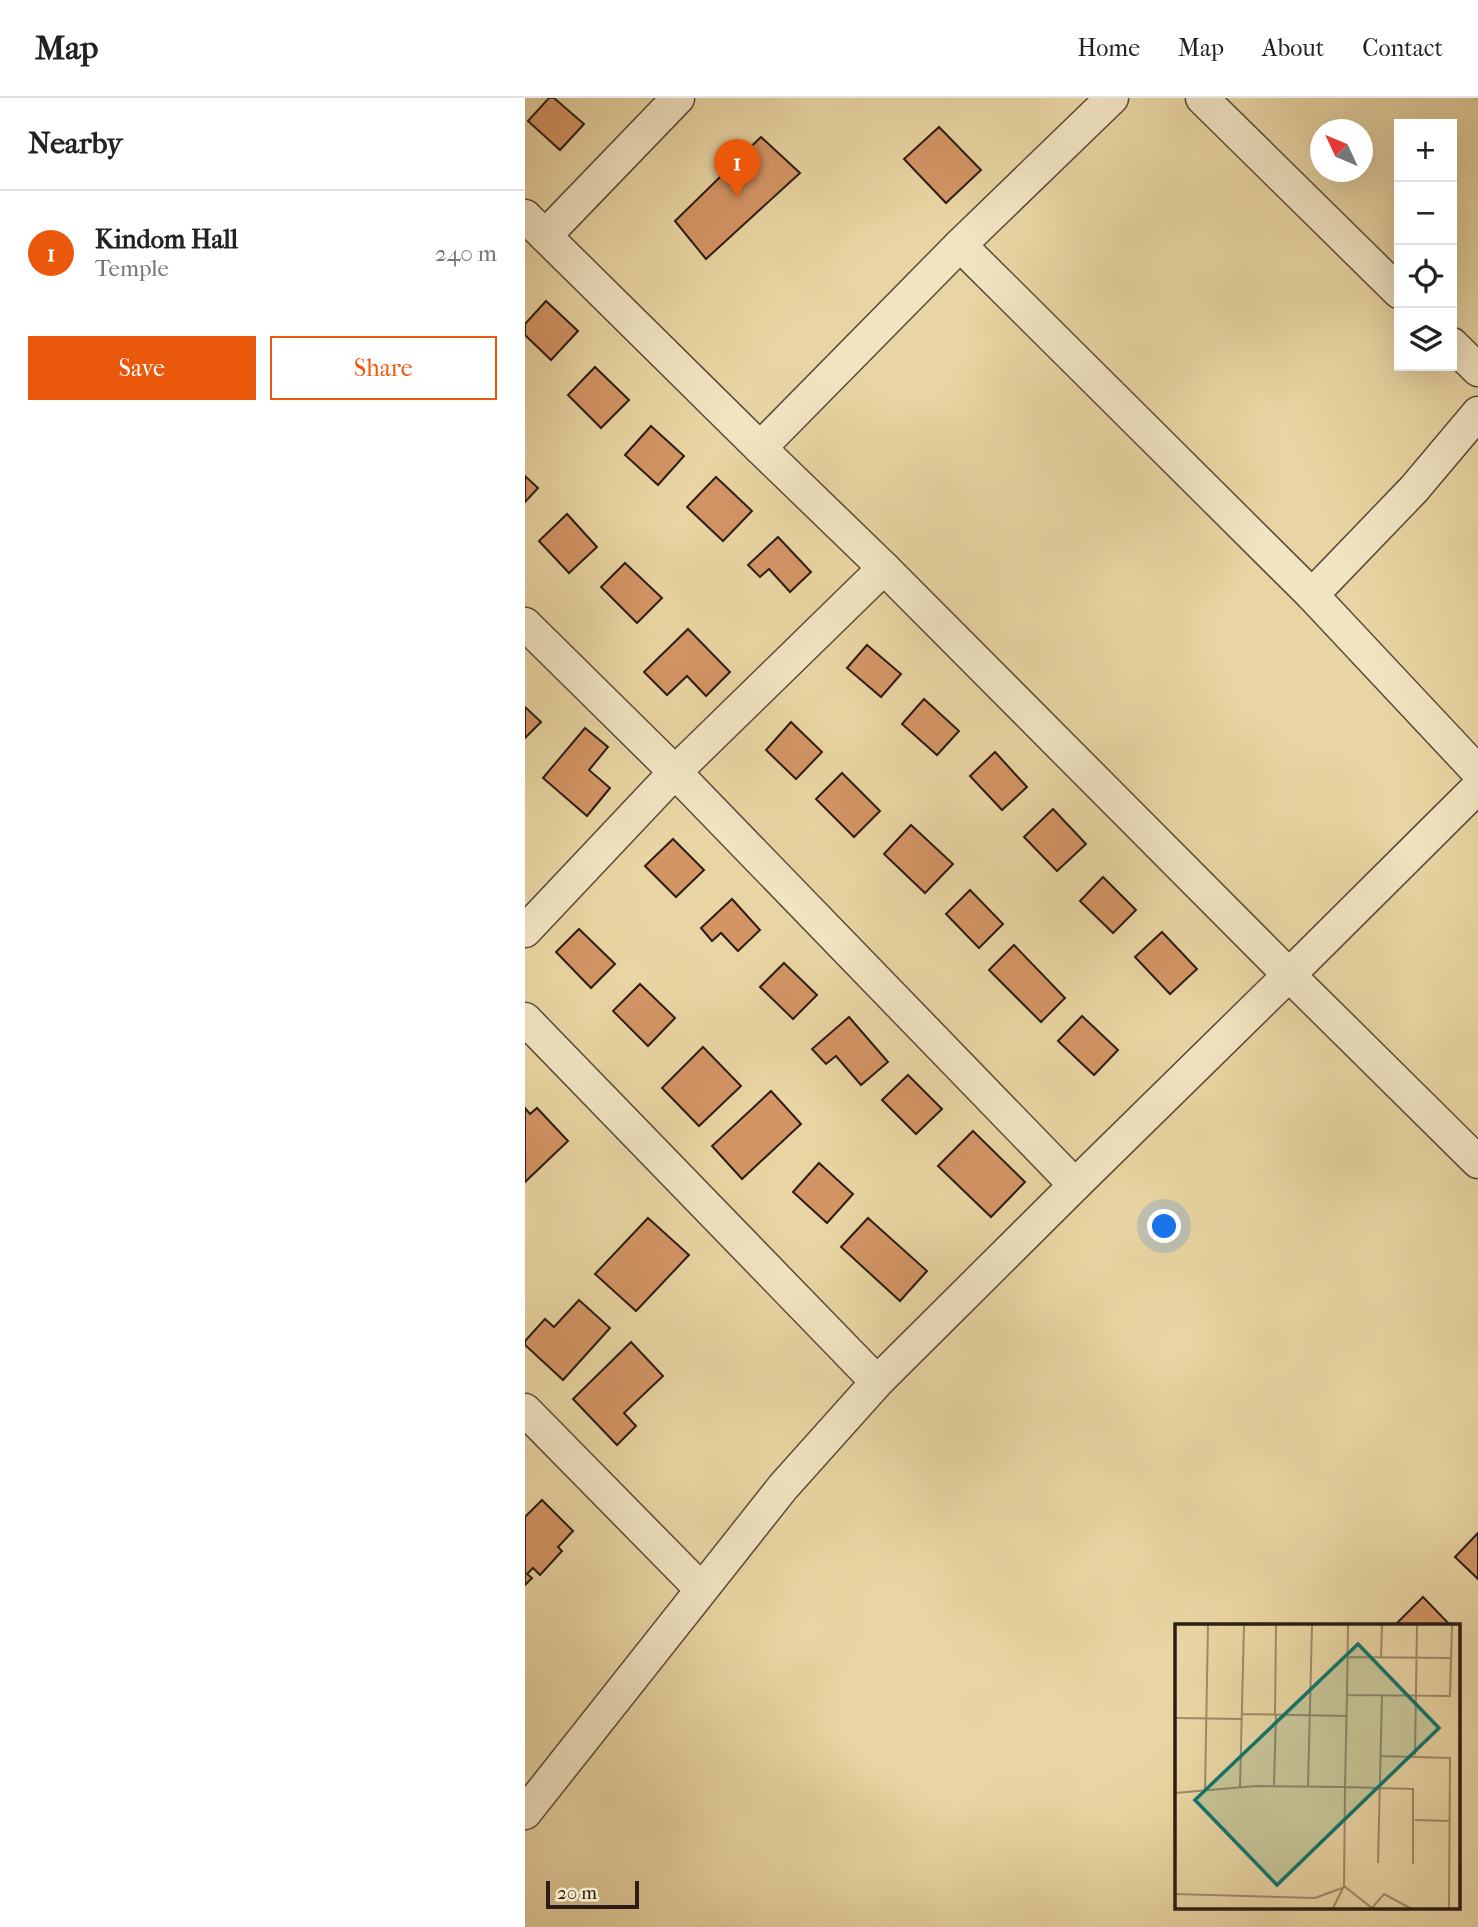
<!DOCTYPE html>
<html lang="en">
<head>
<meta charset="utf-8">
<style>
	:root { --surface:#fff; --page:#f6f6f6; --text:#222; --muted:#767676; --line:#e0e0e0; --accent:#ea580c }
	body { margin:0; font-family:"IM FELL French Canon",serif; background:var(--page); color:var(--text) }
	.controls { position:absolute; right:21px; top:21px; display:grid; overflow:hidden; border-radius:0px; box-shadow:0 7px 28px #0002 }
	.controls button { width:63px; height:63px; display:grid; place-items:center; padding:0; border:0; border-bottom:2px solid var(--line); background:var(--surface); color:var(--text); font:35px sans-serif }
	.compass { position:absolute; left:785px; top:21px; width:63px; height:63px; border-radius:50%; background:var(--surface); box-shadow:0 7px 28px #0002; rotate:314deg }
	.scale { position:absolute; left:21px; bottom:18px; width:93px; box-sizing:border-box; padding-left:7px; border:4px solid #2c1c15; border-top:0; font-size:19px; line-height:24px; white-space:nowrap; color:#2c1c15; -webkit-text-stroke:5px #f1e4c3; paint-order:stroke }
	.you { position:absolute; left:640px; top:1129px; width:24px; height:24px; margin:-18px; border:5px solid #fff; border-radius:50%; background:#1a73e8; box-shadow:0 0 0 10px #1a73e833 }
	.badge { display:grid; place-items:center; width:46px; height:46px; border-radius:50%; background:var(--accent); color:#fff; font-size:23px; font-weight:700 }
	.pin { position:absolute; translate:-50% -58px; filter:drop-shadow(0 2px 4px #0008) }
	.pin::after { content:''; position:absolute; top:37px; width:24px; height:21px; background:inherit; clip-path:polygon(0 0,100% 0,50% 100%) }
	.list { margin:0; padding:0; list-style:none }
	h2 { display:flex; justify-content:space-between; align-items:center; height:91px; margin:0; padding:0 28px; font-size:30px }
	h2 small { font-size:23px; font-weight:400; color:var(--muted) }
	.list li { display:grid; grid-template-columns:46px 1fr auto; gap:21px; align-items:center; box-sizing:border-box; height:126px; padding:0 28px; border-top:2px solid var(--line) }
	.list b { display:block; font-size:26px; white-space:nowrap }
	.list p { margin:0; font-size:23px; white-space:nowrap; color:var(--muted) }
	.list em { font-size:23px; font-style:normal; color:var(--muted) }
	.actions { display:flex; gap:14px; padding:21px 28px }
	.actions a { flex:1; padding:16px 0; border:2px solid var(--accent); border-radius:0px; text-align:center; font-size:24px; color:var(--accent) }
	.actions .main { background:var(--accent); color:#fff }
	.icon { flex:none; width:38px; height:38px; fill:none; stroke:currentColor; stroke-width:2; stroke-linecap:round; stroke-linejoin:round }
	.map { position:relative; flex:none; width:953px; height:1829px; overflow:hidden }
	header { display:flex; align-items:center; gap:42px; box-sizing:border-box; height:98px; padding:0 35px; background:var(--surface); border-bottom:2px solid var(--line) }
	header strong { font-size:33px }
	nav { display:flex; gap:38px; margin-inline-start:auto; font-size:24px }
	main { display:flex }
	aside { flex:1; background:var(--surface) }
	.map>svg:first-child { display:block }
</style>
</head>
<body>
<header>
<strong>Map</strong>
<nav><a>Home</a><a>Map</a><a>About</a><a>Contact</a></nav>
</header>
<main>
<aside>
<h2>Nearby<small></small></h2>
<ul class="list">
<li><span class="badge">1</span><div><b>Kindom Hall</b><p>Temple</p></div><em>240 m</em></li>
</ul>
<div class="actions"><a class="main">Save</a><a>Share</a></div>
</aside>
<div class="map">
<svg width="953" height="1829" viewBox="0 0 953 1829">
	<rect width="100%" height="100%" fill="#e9d5a3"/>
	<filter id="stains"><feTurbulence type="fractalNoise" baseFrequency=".00286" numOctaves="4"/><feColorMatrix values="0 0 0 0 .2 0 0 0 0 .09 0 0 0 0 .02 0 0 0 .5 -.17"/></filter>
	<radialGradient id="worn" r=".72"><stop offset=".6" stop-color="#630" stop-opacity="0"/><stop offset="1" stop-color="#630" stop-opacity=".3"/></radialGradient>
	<g fill="#d49565" stroke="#2c1c15" stroke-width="2">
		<path d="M 24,0 L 29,0 L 59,26 L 35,52 L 3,23 Z"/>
		<path d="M 414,29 L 456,72 L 421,105 L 379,61 Z"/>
		<path d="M 236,39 L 275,75 L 181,161 L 150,123 Z"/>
		<path d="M 21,203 L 53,233 L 26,262 L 0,237 L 0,226 Z"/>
		<path d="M 70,269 L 104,302 L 76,330 L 43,297 Z"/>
		<path d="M 126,328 L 159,358 L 133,387 L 100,357 Z"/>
		<path d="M 0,378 L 13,390 L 0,404 Z"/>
		<path d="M 191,379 L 227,413 L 198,443 L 162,409 Z"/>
		<path d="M 42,416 L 72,449 L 44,475 L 14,443 Z"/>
		<path d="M 253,439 L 286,474 L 265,494 L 244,471 L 235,479 L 223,467 Z"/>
		<path d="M 100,465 L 137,500 L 112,525 L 76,489 Z"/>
		<path d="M 163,531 L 205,574 L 181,598 L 162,578 L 142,597 L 119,574 Z"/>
		<path d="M 342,547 L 376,576 L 356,599 L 322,570 Z"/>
		<path d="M 399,601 L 434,633 L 412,657 L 377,626 Z"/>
		<path d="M 0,609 L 16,624 L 0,640 Z"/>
		<path d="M 266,624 L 297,654 L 271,681 L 241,652 Z"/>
		<path d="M 60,630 L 83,649 L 64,672 L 85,690 L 62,718 L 18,680 Z"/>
		<path d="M 470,654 L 502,689 L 477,712 L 445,678 Z"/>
		<path d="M 317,675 L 355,713 L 329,739 L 291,701 Z"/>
		<path d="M 528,711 L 561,746 L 532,773 L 499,739 Z"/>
		<path d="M 386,727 L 428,766 L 400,795 L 359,756 Z"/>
		<path d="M 148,741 L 179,772 L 151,799 L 120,768 Z"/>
		<path d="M 578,779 L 611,812 L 588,835 L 555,803 Z"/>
		<path d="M 445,792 L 478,826 L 454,850 L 421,816 Z"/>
		<path d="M 207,801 L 235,832 L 213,853 L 196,835 L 187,843 L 176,830 Z"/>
		<path d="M 54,831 L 90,866 L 66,890 L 31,854 Z"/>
		<path d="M 637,834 L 672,871 L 645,896 L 610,859 Z"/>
		<path d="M 489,847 L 540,900 L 516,924 L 464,872 Z"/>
		<path d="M 259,865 L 292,897 L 268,921 L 235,889 Z"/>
		<path d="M 115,886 L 150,920 L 123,948 L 88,913 Z"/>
		<path d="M 557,918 L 593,952 L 569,977 L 533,943 Z"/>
		<path d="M 324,919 L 363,964 L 336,987 L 311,958 L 301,966 L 287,951 Z"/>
		<path d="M 178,949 L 216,988 L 174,1028 L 137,990 Z"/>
		<path d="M 383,977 L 417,1011 L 391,1036 L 357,1002 Z"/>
		<path d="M 246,993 L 276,1026 L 217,1081 L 187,1048 Z"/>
		<path d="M 0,1010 L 5,1016 L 12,1010 L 43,1043 L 0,1084 Z"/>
		<path d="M 448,1033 L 500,1084 L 466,1119 L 413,1068 Z"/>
		<path d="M 294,1065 L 328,1096 L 302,1125 L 268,1094 Z"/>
		<path d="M 123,1120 L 164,1157 L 111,1213 L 70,1176 Z"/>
		<path d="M 343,1120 L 402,1173 L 375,1203 L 316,1149 Z"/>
		<path d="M 54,1202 L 85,1230 L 38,1282 L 0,1247 L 0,1243 L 20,1221 L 29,1229 Z"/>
		<path d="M 106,1244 L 138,1278 L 99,1315 L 111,1328 L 92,1347 L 48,1301 Z"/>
		<path d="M 17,1402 L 48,1433 L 33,1449 L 37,1453 L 15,1477 L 8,1470 L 2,1476 L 7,1480 L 0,1487 L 0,1419 Z"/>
		<path d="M 953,1435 L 953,1481 L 930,1459 Z"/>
		<path d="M 898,1499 L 926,1528 L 869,1528 Z"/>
	</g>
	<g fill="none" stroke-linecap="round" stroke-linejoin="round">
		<g stroke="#5b4a38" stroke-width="35">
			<g id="minor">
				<path d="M 677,0 L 874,194"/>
				<path d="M 0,118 L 235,350"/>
				<path d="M 20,138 L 153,0"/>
				<path d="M 435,147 L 787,497 L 953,674"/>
				<path d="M 927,246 L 953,272"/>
				<path d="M 787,497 L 889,391 L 953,315"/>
				<path d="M 0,526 L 150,674 L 550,1087"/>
				<path d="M 953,689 L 764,877 L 953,1064"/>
				<path d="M 0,833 L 150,674 L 359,470"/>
				<path d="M 0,921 L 352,1284"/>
				<path d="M 0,1312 L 176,1491"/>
				<path d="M 0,1715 L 258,1389 L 352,1284 L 550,1087 L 764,877 L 359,470 L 235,350 L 435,147 L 587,0"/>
			</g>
		</g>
		<use href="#minor" stroke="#f1e4c3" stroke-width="32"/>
	</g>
	<g transform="translate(650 1526)">
		<rect width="285" height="285" fill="#e9d5a3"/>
		<path fill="none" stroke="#9d8b6a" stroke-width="2" d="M 172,33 L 277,34M 206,33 L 207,1M 172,71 L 173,1M 67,90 L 172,92M 100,91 L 101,1M 0,94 L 67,95M 240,131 L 242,1M 206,132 L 275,134 L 274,284M 99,161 L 101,91M 133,162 L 137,1M 65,163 L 69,1M 30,167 L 33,1M 0,169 L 81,162 L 170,163 L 172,71 L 275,72 L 277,1M 240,196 L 274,197M 203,239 L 207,71M 169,262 L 197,284 L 209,270 L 235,284M 0,270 L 140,274 L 167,264M 158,284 L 169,262 L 170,163 L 238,165 L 238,240"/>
		<path fill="#0f766e" fill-opacity="0.15" stroke="#0f766e" stroke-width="3.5" d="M 183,20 L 264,104 L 102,261 L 20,176 Z"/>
		<rect width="285" height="285" fill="none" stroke="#2c1c15" stroke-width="3.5"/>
	</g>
	<rect width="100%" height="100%" filter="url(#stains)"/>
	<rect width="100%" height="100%" fill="url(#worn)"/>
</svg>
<div class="controls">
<button>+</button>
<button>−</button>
<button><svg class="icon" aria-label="locate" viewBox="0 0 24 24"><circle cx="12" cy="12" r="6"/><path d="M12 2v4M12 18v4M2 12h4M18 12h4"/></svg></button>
<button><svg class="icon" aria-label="layers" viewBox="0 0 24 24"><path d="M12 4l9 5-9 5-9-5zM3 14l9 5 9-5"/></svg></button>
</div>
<svg class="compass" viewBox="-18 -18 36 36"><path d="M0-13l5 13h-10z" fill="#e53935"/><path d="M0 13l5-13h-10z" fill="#767676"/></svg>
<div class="scale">20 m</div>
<div class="you"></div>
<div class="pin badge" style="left:212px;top:99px">1</div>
</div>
</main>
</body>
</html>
